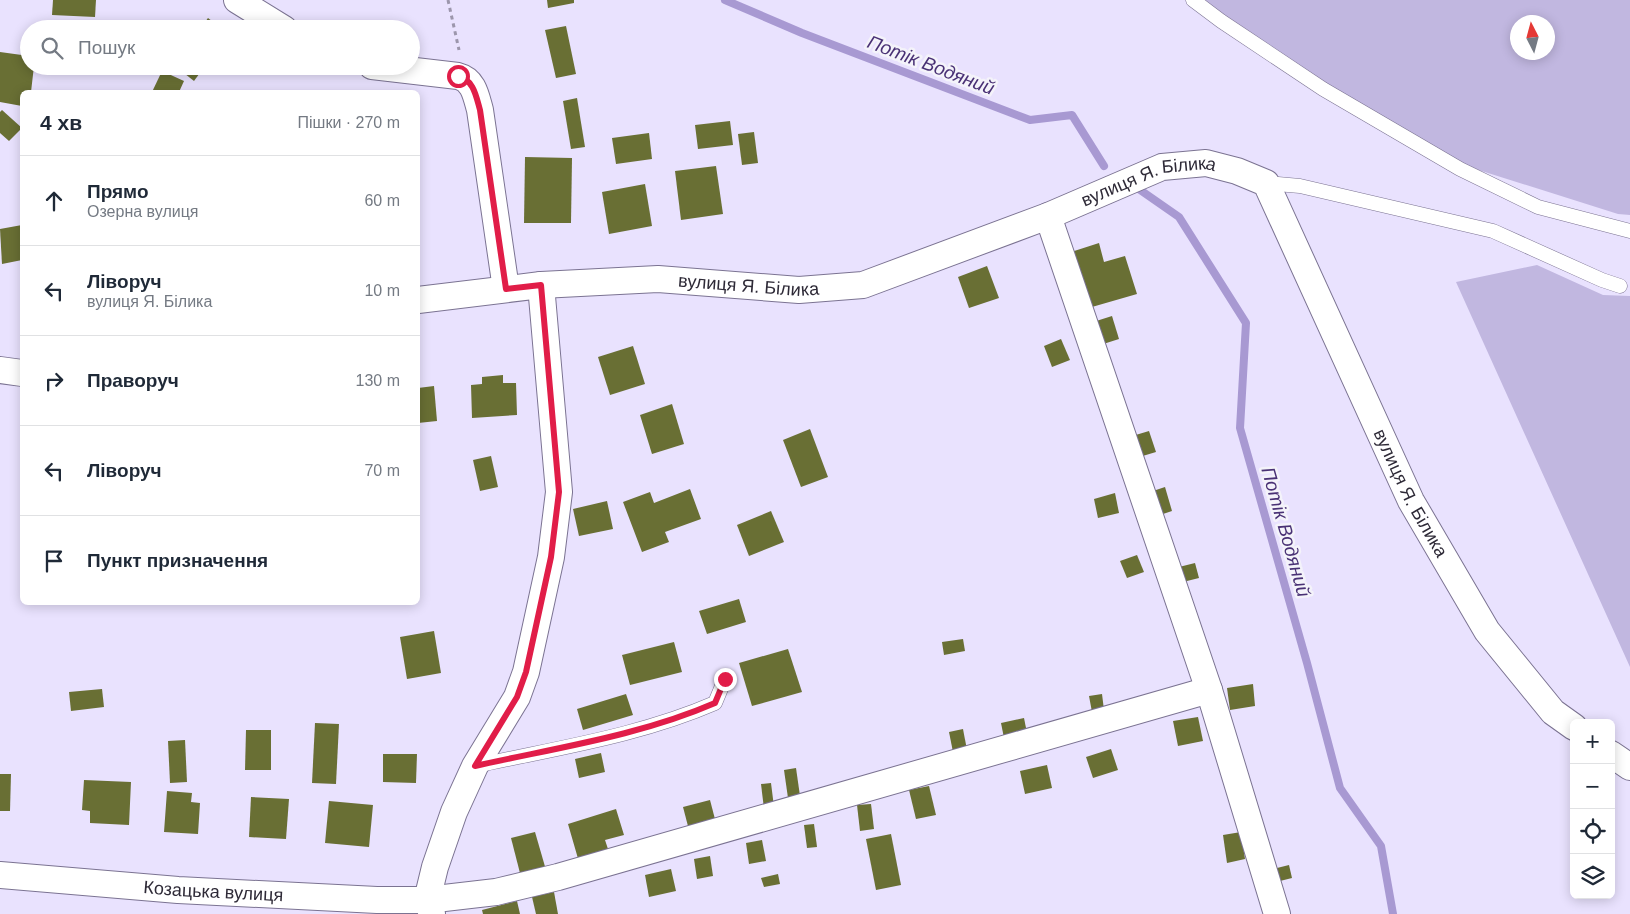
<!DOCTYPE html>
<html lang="uk">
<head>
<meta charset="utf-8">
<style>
	:root { --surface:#fff; --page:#f2f2f3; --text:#1f2937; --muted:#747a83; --line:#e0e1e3 }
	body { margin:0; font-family:Arial,sans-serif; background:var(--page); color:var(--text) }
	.controls { position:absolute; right:15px; bottom:15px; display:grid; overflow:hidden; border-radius:8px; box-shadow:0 2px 12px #0003 }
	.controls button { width:45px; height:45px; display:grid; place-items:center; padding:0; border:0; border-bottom:1px solid var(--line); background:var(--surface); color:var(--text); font:25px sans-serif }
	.compass { position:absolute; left:1510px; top:15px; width:45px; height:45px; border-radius:50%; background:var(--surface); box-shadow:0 2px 12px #0003; rotate:354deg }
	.stop { position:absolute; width:15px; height:15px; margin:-11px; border:4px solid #e11d48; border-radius:50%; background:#fff }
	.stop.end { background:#e11d48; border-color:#fff; box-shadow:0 1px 5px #0008 }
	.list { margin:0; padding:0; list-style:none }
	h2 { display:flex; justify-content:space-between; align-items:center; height:65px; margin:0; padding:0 20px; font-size:21px }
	h2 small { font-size:16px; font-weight:400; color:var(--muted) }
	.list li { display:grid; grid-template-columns:32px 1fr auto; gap:15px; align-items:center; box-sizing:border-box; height:90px; padding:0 20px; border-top:1px solid var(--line) }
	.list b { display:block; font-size:19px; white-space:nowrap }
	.list p { margin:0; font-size:16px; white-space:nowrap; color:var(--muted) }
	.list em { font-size:16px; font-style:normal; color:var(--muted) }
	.icon { flex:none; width:28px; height:28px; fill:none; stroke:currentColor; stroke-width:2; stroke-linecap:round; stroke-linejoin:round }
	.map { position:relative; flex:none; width:1630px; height:914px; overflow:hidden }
	.search { position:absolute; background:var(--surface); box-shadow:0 2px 12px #0003; left:20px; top:20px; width:400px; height:55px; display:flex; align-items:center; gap:12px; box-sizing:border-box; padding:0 18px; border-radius:28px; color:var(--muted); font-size:19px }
	.panel { position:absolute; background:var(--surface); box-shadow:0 2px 12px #0003; left:20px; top:90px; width:400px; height:515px; border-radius:8px }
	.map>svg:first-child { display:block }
</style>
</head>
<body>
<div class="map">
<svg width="1630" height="914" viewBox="0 0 1630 914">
	<rect width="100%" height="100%" fill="#e9e2fe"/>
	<g fill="#c1b7e0" fill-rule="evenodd">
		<path d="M 1199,0 L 1630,0 L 1630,215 L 1618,214 L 1450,161 L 1373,116 ZM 1518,22 L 1548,22 L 1548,52 L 1518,52 Z"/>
		<path d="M 1537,265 L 1603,295 L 1630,296 L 1630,667 L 1456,282 Z"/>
	</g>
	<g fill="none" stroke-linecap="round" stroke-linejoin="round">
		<g stroke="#a899d2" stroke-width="8">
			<path d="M 725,0 L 802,33 L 1030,120 L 1072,115 L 1104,166"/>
			<path d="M 1133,185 L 1179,217 L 1246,323 L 1240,428 L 1307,663 L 1340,788 L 1381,846 L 1393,914"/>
		</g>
	</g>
	<g fill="#696f34">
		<path d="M 53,0 L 96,0 L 95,17 L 52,15 Z"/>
		<path d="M 547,0 L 574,0 L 574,3 L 548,8 Z"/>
		<path d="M 208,18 L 222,29 L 200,29 Z"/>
		<path d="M 566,26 L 576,74 L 556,78 L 545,30 Z"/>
		<path d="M 0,52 L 29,56 L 29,66 L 34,66 L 31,92 L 22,92 L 22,106 L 0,102 Z"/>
		<path d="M 175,66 L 205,66 L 194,81 Z"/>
		<path d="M 162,71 L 184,81 L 179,92 L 152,92 Z"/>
		<path d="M 577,98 L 585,147 L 571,149 L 563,101 Z"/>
		<path d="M 2,110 L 22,128 L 9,141 L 0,133 L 0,112 Z"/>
		<path d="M 730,121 L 733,145 L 698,149 L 695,125 Z"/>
		<path d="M 754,132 L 758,163 L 742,165 L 738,134 Z"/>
		<path d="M 649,133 L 652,159 L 616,164 L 612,138 Z"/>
		<path d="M 525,157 L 572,158 L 571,223 L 524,223 Z"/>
		<path d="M 716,166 L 723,214 L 681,220 L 675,171 Z"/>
		<path d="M 645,184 L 652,226 L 609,234 L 602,192 Z"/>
		<path d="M 22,225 L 22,260 L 2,264 L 0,229 Z"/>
		<path d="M 1099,243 L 1104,262 L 1125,256 L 1137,294 L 1085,309 L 1068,253 Z"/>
		<path d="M 987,266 L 999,298 L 969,308 L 958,277 Z"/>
		<path d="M 1112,316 L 1119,339 L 1097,346 L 1090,323 Z"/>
		<path d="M 1061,339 L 1070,360 L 1052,367 L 1044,346 Z"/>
		<path d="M 633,346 L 645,384 L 610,395 L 598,357 Z"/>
		<path d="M 503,375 L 503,383 L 516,383 L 517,415 L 472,418 L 471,385 L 482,384 L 482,377 Z"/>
		<path d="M 434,386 L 437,421 L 418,423 L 418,388 Z"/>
		<path d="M 672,404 L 684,444 L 652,454 L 640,415 Z"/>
		<path d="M 810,429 L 828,477 L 801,487 L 783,440 Z"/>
		<path d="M 1149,431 L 1156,452 L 1136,458 L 1129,437 Z"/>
		<path d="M 491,456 L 498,487 L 480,491 L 473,460 Z"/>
		<path d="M 1165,487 L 1172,511 L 1157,516 L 1150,492 Z"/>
		<path d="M 690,489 L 701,519 L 665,532 L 669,542 L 642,552 L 623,502 L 650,492 L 654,503 Z"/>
		<path d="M 1115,493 L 1119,513 L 1098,518 L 1094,499 Z"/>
		<path d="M 607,501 L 613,529 L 579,536 L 573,509 Z"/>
		<path d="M 771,511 L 784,542 L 749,556 L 737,525 Z"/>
		<path d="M 1137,555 L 1144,572 L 1127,578 L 1120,561 Z"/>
		<path d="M 1195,563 L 1199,578 L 1179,583 L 1175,568 Z"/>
		<path d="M 739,599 L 746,622 L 707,634 L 699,611 Z"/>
		<path d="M 434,631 L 441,673 L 407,679 L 400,637 Z"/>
		<path d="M 963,639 L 965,651 L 944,655 L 942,642 Z"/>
		<path d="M 674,642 L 682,672 L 630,685 L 622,655 Z"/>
		<path d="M 788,649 L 802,692 L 752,706 L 739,663 Z"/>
		<path d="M 1253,684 L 1255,706 L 1230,710 L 1227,688 Z"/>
		<path d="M 102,689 L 104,707 L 71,711 L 69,692 Z"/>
		<path d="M 626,694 L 633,715 L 583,730 L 577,709 Z"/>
		<path d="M 1102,694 L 1104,710 L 1092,712 L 1089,696 Z"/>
		<path d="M 1198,717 L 1203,741 L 1178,746 L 1173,721 Z"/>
		<path d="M 1024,718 L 1027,733 L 1004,738 L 1001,723 Z"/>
		<path d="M 315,723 L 339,724 L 336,784 L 312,783 Z"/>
		<path d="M 963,729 L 967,750 L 953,752 L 949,732 Z"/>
		<path d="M 246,730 L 271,730 L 271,770 L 245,770 Z"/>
		<path d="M 185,740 L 187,782 L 170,783 L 168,741 Z"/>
		<path d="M 1111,749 L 1118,770 L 1093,778 L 1086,757 Z"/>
		<path d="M 601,753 L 605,772 L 579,778 L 575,759 Z"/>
		<path d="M 383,754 L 417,754 L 416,783 L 383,782 Z"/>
		<path d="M 1047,765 L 1052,788 L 1025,794 L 1020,771 Z"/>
		<path d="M 796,768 L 800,796 L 788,798 L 784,770 Z"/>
		<path d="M 0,774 L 11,774 L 10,811 L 0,811 Z"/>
		<path d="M 84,780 L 131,782 L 129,825 L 90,823 L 90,811 L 82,810 Z"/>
		<path d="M 771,783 L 774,807 L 764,809 L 761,784 Z"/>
		<path d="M 929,786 L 936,815 L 916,819 L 909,790 Z"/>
		<path d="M 167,791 L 192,793 L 191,802 L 200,803 L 198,834 L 164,832 Z"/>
		<path d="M 251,797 L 289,799 L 286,839 L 249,837 Z"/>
		<path d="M 710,800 L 716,823 L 689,830 L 683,807 Z"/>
		<path d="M 329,801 L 373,805 L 369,847 L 325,843 Z"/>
		<path d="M 871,804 L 874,829 L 860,831 L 857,805 Z"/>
		<path d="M 616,809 L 624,835 L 605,840 L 609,852 L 579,862 L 568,824 Z"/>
		<path d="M 814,824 L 817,847 L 807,848 L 804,825 Z"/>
		<path d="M 535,832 L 546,870 L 521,877 L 511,838 Z"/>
		<path d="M 1241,832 L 1245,859 L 1227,863 L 1223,835 Z"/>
		<path d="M 891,834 L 901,885 L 876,890 L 866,839 Z"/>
		<path d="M 762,840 L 766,861 L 749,864 L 746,843 Z"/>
		<path d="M 710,856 L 713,876 L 697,879 L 694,859 Z"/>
		<path d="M 1289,865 L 1292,878 L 1272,883 L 1269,870 Z"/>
		<path d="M 671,869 L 676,891 L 649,897 L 645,875 Z"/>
		<path d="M 778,874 L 780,884 L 764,887 L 761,878 Z"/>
		<path d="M 554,892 L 558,914 L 536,914 L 532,897 Z"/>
		<path d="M 517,901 L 520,914 L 483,914 L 482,910 Z"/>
	</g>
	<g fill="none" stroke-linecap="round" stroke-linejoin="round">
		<g stroke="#7b7392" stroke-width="15">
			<g id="lane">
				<path d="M 1193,0 L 1221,21 L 1323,89 L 1460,169 L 1538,207 L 1630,231"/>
				<path d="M 1266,183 L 1300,186 L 1493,231 L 1602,280 L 1620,286"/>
				<path d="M 476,766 C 556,748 639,736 715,703 L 725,679"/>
			</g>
		</g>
		<g stroke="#7b7392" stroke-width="28">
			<g id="street">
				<path d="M 237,0 L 284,29"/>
				<path d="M 372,66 L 458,76 C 474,80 476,96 480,110 L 506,289"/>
				<path d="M 1048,216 L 1209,690 L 1277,914"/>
				<path id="s1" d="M 418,300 L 541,285 L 658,279 L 799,290 L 863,285 L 1048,216 L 1162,167 L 1206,163 L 1237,171 L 1266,183 L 1411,501 L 1487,631 L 1553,712 L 1574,727"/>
				<path d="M 0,370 L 22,373"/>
				<path d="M 1611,754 L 1630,767"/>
				<path id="s2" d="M 0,875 L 178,890 L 377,900 L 427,900 L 496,892 L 558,877 L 1209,690"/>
				<path d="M 432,914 L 427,900 L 435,867 L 454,812 L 475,766 L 517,697 L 526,672 L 551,557 L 559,492 L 541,285"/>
			</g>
		</g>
		<path stroke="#9c96ac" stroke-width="3" stroke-dasharray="4 4" stroke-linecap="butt" d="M 448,0 L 459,50"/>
		<use href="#lane" stroke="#fff" stroke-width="14"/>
		<use href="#street" stroke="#fff" stroke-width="26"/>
	</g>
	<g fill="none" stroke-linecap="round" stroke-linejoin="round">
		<path stroke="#e11d48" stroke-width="6" d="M 458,76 C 474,80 476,96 480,110 L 506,289 L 541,285 L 559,492 L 551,557 L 526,672 L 517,697 L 475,766 C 555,748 639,736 715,703 L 725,679"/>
	</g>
	<g text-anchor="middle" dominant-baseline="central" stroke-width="5" stroke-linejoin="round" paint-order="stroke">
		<g font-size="18" fill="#2e2a37" stroke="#f4f3fa">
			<text stroke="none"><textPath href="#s1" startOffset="752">вулиця Я. Білика</textPath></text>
			<text stroke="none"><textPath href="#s1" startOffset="332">вулиця Я. Білика</textPath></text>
			<text stroke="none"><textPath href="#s1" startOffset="1218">вулиця Я. Білика</textPath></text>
			<text stroke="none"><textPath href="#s2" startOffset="214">Козацька вулиця</textPath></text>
		</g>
		<g font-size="19" font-style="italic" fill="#493175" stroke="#f4f3fa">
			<text transform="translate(931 65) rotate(21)">Потік Водяний</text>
			<text transform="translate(1286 532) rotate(74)">Потік Водяний</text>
		</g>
	</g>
</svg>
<div class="controls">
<button>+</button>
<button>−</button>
<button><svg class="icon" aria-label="locate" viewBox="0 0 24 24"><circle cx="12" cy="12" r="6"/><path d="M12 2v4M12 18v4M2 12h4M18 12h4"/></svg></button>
<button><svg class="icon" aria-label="layers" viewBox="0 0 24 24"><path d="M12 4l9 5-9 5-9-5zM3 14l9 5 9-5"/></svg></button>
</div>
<svg class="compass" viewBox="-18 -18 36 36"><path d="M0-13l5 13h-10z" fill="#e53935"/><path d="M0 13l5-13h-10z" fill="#747a83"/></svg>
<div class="stop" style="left:458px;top:76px"></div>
<div class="stop end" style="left:725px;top:679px"></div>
<div class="search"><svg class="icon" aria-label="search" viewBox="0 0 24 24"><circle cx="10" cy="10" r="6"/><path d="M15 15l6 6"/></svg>Пошук</div>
<section class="panel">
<h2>4 хв<small>Пішки · 270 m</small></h2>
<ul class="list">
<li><svg class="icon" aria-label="ahead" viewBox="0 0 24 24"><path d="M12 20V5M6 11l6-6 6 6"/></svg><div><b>Прямо</b><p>Озерна вулиця</p></div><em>60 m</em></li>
<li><svg class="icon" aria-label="left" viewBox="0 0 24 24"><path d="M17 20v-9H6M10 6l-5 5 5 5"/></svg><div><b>Ліворуч</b><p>вулиця Я. Білика</p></div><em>10 m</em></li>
<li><svg class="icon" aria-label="right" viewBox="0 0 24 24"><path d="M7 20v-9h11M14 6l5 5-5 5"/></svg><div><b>Праворуч</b></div><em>130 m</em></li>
<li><svg class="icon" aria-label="left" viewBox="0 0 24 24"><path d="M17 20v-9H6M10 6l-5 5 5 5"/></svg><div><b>Ліворуч</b></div><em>70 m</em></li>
<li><svg class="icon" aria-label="arrive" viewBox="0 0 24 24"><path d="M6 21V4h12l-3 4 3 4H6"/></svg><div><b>Пункт призначення</b></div></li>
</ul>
</section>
</div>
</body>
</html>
